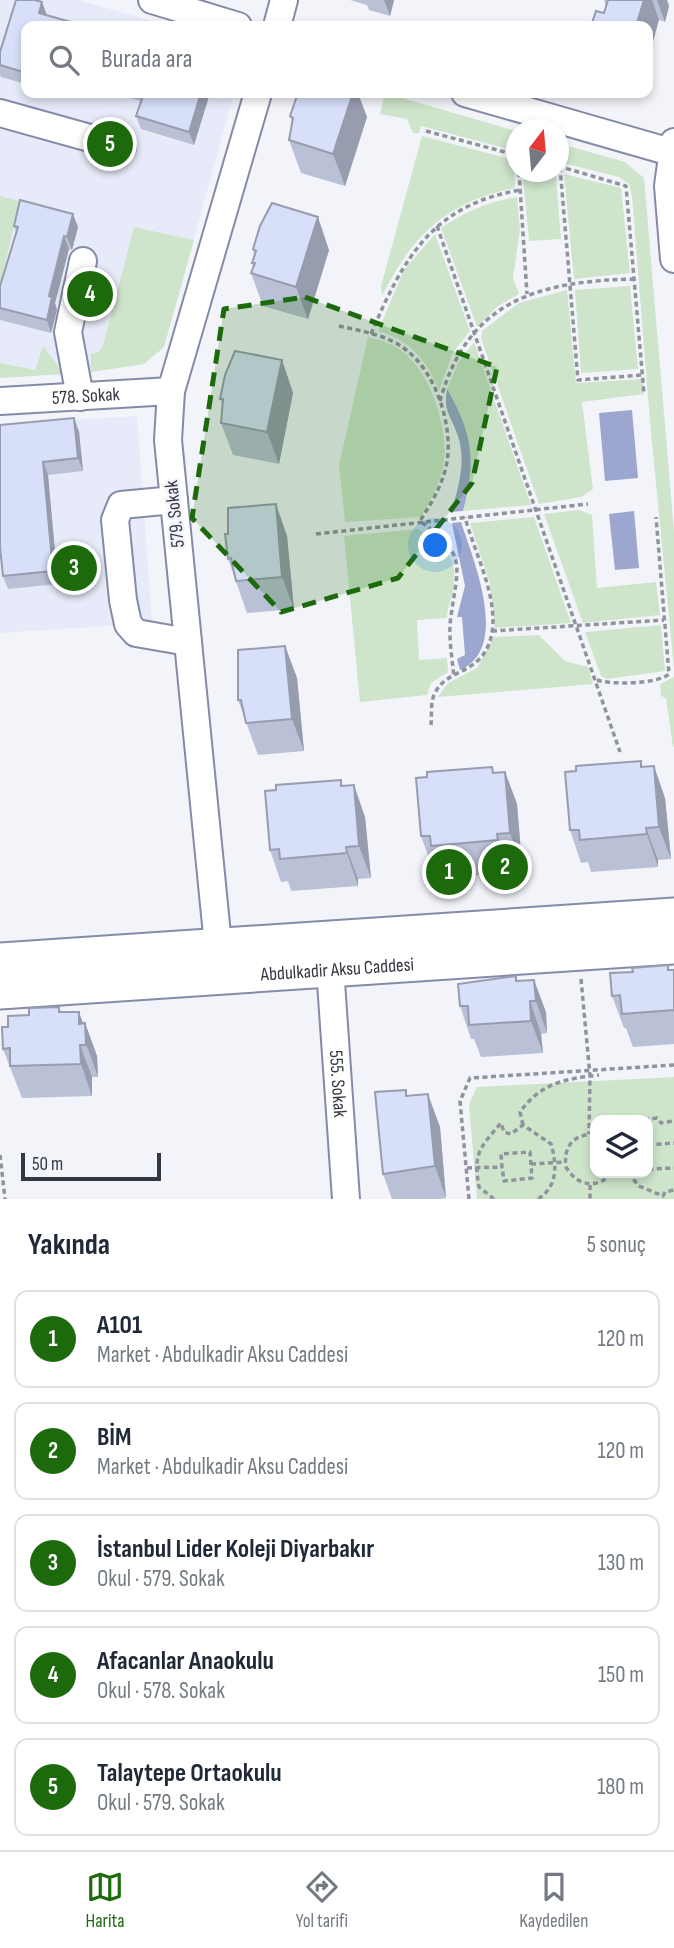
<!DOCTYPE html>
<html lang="tr">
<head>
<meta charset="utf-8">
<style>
	:root { --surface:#fff; --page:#f2f2f3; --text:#1f2937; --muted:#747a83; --line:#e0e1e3; --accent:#1c6a0b }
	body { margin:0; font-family:"Sofia Sans Condensed",sans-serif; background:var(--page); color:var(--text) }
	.controls { position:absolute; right:21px; bottom:21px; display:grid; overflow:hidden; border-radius:14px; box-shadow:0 4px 10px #0003 }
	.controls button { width:63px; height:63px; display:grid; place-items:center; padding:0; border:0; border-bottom:2px solid var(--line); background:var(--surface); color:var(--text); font:35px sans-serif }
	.compass { position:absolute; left:506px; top:119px; width:63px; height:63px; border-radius:50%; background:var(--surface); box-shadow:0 4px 10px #0003; rotate:16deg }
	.scale { position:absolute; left:21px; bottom:18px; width:140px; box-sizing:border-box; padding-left:7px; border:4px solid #353844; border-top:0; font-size:19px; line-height:24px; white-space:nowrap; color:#353844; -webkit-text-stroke:5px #f2f4fa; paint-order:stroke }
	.you { position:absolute; left:436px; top:546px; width:24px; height:24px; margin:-18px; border:5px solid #fff; border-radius:50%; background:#1a73e8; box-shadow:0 0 0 10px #1a73e833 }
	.badge { display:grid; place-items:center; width:46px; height:46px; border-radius:50%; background:var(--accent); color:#fff; font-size:23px; font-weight:700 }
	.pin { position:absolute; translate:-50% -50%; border:4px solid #fff; box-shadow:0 2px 7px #0006 }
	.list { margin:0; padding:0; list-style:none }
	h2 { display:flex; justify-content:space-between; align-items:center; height:91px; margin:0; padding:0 28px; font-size:30px }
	h2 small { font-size:23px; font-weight:400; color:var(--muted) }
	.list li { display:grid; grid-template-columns:46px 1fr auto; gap:21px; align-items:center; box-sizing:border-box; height:98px; margin:0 14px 14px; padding:0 14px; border:2px solid var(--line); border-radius:14px }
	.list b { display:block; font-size:26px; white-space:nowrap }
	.list p { margin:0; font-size:23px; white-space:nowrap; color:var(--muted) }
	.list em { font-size:23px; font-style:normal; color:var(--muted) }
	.icon { flex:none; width:38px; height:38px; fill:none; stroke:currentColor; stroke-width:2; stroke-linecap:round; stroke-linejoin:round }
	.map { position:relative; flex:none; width:674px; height:1199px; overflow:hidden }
	.search { position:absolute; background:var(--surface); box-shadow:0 4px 10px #0003; left:21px; right:21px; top:21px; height:77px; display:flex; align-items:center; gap:18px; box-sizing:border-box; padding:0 24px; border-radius:14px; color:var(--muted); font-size:26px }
	.sheet { height:651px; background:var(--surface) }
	nav { display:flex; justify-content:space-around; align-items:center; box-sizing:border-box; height:98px; border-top:2px solid var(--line); background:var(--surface); font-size:19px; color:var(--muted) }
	nav a { display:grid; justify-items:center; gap:4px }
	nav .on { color:var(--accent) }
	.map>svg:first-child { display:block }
</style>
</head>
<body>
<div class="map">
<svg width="674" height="1199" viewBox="0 0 674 1199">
	<rect width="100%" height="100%" fill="#f2f4fa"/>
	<g fill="#e7ebf9">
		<path d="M 0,0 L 78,0 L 170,26 L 26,26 L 26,93 L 234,93 L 164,347 L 144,364 L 91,372 L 0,378 Z"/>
		<path d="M 137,416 L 152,623 L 0,633 L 0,424 Z"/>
	</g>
	<g fill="#cee5cb" fill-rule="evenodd">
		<path d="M 385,93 L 516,131 L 516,151 L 421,126 L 419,133 L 413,133 L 407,119 L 380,114 Z"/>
		<path d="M 422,136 L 514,160 L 515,188 C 448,201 412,235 382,296 L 381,286 Z"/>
		<path d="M 558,143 L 625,162 L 644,178 L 674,531 L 674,668 L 650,422 L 632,196 L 629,184 L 619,177 L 559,162 Z"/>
		<path d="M 564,174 L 621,188 L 630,273 L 574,279 Z"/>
		<path d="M 556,176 L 561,239 L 529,241 L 523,179 Z"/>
		<path d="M 0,196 L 20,201 L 0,285 Z"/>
		<path d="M 517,197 L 520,230 L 513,278 L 519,294 L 498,306 L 477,327 L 441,228 C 464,212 490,201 517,197 Z"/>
		<path d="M 134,227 L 194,240 L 164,347 L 144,364 L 91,372 L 91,354 L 99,352 L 103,346 Z"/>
		<path d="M 435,234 L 470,331 L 452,354 L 439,391 C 428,361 409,339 378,331 L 404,270 Z"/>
		<path d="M 630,286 L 638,369 L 581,373 L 575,290 Z"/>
		<path d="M 567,290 L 576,383 L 643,379 L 644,394 L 582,402 L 593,489 L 581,497 L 539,504 L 481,338 L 482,331 L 519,303 Z"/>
		<path d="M 368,337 C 380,340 394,344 403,352 C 431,374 448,427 444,461 C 441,481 431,500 421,517 L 345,522 L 339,465 Z"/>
		<path d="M 474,342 L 531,505 L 463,511 C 475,466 471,430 447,389 L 458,363 Z"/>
		<path d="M 43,346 L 64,374 L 0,378 L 0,363 L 35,370 Z"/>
		<path d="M 579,510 L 592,515 L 597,588 L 656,582 L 660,615 L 583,623 L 544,514 Z"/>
		<path d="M 534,517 L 571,623 L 495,628 L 490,584 L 470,523 Z"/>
		<path d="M 418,529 C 444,547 460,555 453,591 C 451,600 447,609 447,618 L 417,620 L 419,660 L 447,658 L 448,672 L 431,683 L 427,695 L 360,702 L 344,536 Z"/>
		<path d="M 661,625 L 665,671 L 607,679 L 601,676 L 585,632 Z"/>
		<path d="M 539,635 L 565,661 L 588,667 L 593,684 L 438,697 L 448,683 L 477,668 L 494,637 Z"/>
		<path d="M 674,677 L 674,746 L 673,747 L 666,698 L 661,696 L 660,684 Z"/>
		<path d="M 674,1077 L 674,1199 L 477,1199 L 469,1104 L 477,1087 ZM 595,1120 L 648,1120 L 648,1173 L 595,1173 Z"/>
	</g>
	<g fill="#9ca6ce">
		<path d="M 447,389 C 473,433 476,462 463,511 L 451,512 C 459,487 466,461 458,436 C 451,415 443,412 447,389 Z"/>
		<path d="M 632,410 L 638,478 L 605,481 L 599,413 Z"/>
		<path d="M 634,511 L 639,568 L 615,570 L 609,514 Z"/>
		<path d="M 461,522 C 473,559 511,648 460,670 L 457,659 L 465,655 L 462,617 L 457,617 L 465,586 L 452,523 Z"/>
	</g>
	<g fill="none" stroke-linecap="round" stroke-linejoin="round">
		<g stroke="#848ba6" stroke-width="30">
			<g id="minor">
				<path d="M 152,0 L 238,26"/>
				<path d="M 277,26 L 284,0"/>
				<path d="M 465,93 L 674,153"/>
				<path d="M 0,113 L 122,147"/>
				<path d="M 674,142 L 668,186 L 674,259"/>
				<path d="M 80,397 L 68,332 L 83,261"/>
				<path id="s1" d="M 0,401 L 171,391"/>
				<path d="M 174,500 L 121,505 L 115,520 L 123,600 L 128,624 L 136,633 L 188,642"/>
				<path d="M 218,945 L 168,440 L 171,391 L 258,93"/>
				<path id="s2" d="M 330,968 L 346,1199"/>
			</g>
		</g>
		<g stroke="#848ba6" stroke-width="37">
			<g id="major">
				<path d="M 0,960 L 674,915"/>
				<path id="s3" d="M 0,992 L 674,947"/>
			</g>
		</g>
		<g stroke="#91939c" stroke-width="3.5" stroke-dasharray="5 3.5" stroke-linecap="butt">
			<path d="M 426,131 L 516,155"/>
			<path d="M 558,166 L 626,186 L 644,394"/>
			<path d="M 560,167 L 578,380 L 642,375"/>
			<path d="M 519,172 L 527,294"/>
			<path d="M 437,226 L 620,752"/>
			<path d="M 339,326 C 361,331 387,335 405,349 C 436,372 453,425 447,462 C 443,484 432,502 420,521 C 468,556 458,564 451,616 C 448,635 452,657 454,677"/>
			<path d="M 371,334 C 403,259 432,205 520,190"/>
			<path d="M 440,401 C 468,300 539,281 635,279"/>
			<path d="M 316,534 L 588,504"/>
			<path d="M 492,631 L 664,620"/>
			<path d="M 597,680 C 611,685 658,684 669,674 L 656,517"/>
			<path d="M 431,725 C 432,715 430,702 435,693 C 447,667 484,676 492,633 C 498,595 474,552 465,517"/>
			<path d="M 581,979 L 590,1076 L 589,1134"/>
			<path d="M 644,1120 L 657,1118 L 661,1123 L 674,1121"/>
			<path d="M 523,1125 L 520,1112 C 541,1083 564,1079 599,1075"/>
			<path d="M 595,1134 C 574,1134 563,1146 566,1167 C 577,1186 597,1190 612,1173"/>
			<path d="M 648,1145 L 674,1143"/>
			<path d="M 0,1155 L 5,1199"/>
			<path d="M 648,1159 L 650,1169 L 674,1168"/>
			<path d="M 531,1164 L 565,1162"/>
			<path d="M 467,1168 L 502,1167 L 501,1154 L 530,1152 L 532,1178 L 504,1181 L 502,1167"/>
			<path d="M 628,1173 L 639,1186 L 663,1196 L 665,1192 L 674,1190"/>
			<path d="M 590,1185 L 590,1199"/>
			<path d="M 469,1199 L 460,1101 L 470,1078 L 674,1065"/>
			<path d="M 494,1199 L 479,1187 C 473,1152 480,1148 501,1123 L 504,1132 L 511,1134 L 523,1125 L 551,1144 C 557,1164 558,1187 538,1199"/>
		</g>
		<use href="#minor" stroke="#fff" stroke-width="26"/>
		<use href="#major" stroke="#fff" stroke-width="33"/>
	</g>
	<g fill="#bac0d5">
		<path d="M 350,0 L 394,0 L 390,16 L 369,10 L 367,5 Z"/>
		<path d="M 604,0 L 667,0 L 669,6 L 665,22 L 659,20 L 648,26 L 593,26 L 592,23 L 604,13 L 606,6 Z"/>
		<path d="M 26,26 L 26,84 L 1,77 L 0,74 L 0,52 Z"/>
		<path d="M 113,93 L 210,93 L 194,145 L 141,129 L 136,116 L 141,101 Z"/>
		<path d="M 290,116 L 367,117 L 345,186 L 301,173 L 289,140 L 292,122 Z"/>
		<path d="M 14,226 L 78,227 L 72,250 L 69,249 L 55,303 L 57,310 L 51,333 L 0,320 L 0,286 L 16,232 Z"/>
		<path d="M 253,249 L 329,250 L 308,319 L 263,306 L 251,273 L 253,267 L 252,263 L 254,254 Z"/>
		<path d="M 282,360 L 293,393 L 279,464 L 233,455 L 221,423 L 223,406 L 220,399 Z"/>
		<path d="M 74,418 L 79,432 L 83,471 L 48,475 L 58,584 L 8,589 L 3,576 L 0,425 Z"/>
		<path d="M 228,534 L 287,536 L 294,609 L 247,613 L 228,559 Z"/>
		<path d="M 285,646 L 297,678 L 304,751 L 258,755 L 238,700 Z"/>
		<path d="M 641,761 L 643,767 L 665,798 L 671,859 L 658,860 L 658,867 L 591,872 L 588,862 L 581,863 L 570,830 L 576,771 Z"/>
		<path d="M 492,767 L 494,773 L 505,772 L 517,804 L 522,865 L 509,866 L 510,873 L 443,878 L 439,868 L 433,869 L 421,836 L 427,777 Z"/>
		<path d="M 341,780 L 343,786 L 365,817 L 371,878 L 358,879 L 358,886 L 291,891 L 288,881 L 281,882 L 270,850 L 276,790 Z"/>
		<path d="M 670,970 L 674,970 L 674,1044 L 633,1047 L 626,1028 L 624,1028 L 612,996 Z"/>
		<path d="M 517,981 L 546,1012 L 547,1033 L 541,1034 L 543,1053 L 481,1057 L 474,1039 L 471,1039 L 460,1006 Z"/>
		<path d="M 59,1007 L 61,1012 L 85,1023 L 97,1056 L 98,1077 L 92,1077 L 92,1096 L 22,1098 L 3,1049 L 8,1027 L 29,1015 Z"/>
		<path d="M 408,1096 L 440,1127 L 446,1198 L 440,1199 L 392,1199 L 383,1174 Z"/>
	</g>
	<g fill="#979cae">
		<path d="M 384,0 L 394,0 L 390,16 Z"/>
		<path d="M 644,0 L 652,0 L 659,20 L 648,60 L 648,26 L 636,26 Z"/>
		<path d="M 657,0 L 667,0 L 669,6 L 665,22 Z"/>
		<path d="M 42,2 L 47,15 L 39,13 Z"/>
		<path d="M 648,66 L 650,73 L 648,83 Z"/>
		<path d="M 201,93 L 210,93 L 194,145 L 189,132 Z"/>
		<path d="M 353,93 L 358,93 L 367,117 L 345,186 L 333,154 Z"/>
		<path d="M 73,214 L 78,227 L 72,250 L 67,237 Z"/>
		<path d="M 318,217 L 329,250 L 308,319 L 296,287 Z"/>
		<path d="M 64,236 L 69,249 L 55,303 L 57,310 L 51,333 L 47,320 L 49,296 Z"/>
		<path d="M 282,360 L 293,393 L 279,464 L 267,432 Z"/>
		<path d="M 74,418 L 79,432 L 83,471 L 78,458 Z"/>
		<path d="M 43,462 L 48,475 L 58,584 L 53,571 Z"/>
		<path d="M 276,504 L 287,536 L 294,609 L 282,577 Z"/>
		<path d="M 285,646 L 297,678 L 304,751 L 292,719 Z"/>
		<path d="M 654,766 L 665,798 L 671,859 L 659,827 Z"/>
		<path d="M 505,772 L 517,804 L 522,865 L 510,833 Z"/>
		<path d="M 354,785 L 365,817 L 371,878 L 359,846 Z"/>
		<path d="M 646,828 L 658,860 L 658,867 L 647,834 Z"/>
		<path d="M 497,834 L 509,866 L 510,873 L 498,840 Z"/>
		<path d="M 346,847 L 358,879 L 358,886 L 347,853 Z"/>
		<path d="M 534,980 L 546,1012 L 547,1033 L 536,1001 Z"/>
		<path d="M 530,1001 L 541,1034 L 543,1053 L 531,1021 Z"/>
		<path d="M 79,1012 L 85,1028 L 85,1023 L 97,1056 L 98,1077 L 79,1024 Z"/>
		<path d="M 80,1045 L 92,1077 L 92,1096 L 81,1064 Z"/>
		<path d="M 428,1094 L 440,1127 L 446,1198 L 435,1166 Z"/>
	</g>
	<g fill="#d8dff8" stroke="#979cae" stroke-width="2">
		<path d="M 16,0 L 35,0 L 42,2 L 39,13 L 85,26 L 26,26 L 26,73 L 0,65 L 0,52 Z"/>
		<path d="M 608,0 L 644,0 L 636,26 L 596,26 L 597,24 L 592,23 L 596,11 L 604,13 Z"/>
		<path d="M 144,93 L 201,93 L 189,132 L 136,116 Z"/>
		<path d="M 298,93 L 353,93 L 333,154 L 289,140 L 293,118 L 290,116 Z"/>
		<path d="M 20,200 L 73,214 L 67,237 L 64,236 L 49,296 L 52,297 L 47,320 L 0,308 L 0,286 L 18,227 L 14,226 Z"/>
		<path d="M 272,203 L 318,217 L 296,287 L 251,273 L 255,263 L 252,263 L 256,251 L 253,249 L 260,226 Z"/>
		<path d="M 235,351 L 282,360 L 267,432 L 221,423 L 223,399 L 220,399 L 225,375 Z"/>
		<path d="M 74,418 L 78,458 L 43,462 L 53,571 L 3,576 L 0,547 L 0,425 Z"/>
		<path d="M 276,504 L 282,577 L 236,581 L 231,558 L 228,559 L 225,534 L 228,534 L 228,508 Z"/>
		<path d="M 285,646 L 292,719 L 246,723 L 241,700 L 238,700 L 238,650 Z"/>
		<path d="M 641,761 L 641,767 L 654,766 L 659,827 L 646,828 L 647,834 L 580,840 L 579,830 L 570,830 L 565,772 L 576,771 L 576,766 Z"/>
		<path d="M 492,767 L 493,773 L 505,772 L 510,833 L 497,834 L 498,840 L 431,846 L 430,836 L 421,836 L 416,778 L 427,777 L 427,772 Z"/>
		<path d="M 341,780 L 341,786 L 354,785 L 359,846 L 346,847 L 347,853 L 280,859 L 279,849 L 270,850 L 265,791 L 276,790 L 276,785 Z"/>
		<path d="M 668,965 L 668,970 L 674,970 L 674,1010 L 622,1014 L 620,995 L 612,996 L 610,973 L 633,972 L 632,968 Z"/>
		<path d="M 516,976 L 516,981 L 534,980 L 536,1001 L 530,1001 L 531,1021 L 469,1025 L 468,1006 L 460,1006 L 458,984 Z"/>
		<path d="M 59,1007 L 59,1012 L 79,1012 L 79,1024 L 85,1023 L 86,1045 L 80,1045 L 81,1064 L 10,1066 L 10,1048 L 3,1049 L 2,1027 L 8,1027 L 8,1016 L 29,1015 L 29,1008 Z"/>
		<path d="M 406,1090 L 406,1096 L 428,1094 L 435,1166 L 383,1174 L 375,1092 Z"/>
	</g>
	<path fill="#1c6a0b" fill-opacity="0.2" stroke="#1c6a0b" stroke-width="5" stroke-dasharray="14 9" stroke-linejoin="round" d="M 305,297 L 497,367 L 472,483 L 398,578 L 281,612 L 192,518 L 224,309 Z"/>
	<g text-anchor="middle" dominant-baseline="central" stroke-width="5" stroke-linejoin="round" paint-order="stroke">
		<g font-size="19" fill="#353844" stroke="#f2f4fa">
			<text stroke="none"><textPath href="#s1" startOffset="86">578. Sokak</textPath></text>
			<text transform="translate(175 514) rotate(-96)">579. Sokak</text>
			<text stroke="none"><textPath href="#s3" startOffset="338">Abdulkadir Aksu Caddesi</textPath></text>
			<text stroke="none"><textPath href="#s2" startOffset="116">555. Sokak</textPath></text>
		</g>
	</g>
</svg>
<div class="controls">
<button><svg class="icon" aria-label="layers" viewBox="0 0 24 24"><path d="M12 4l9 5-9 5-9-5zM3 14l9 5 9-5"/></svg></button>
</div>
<svg class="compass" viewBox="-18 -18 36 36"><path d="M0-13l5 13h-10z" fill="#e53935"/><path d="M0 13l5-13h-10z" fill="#747a83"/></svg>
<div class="scale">50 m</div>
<div class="you"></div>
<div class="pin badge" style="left:449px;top:872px">1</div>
<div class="pin badge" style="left:505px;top:867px">2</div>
<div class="pin badge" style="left:74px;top:568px">3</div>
<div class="pin badge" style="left:90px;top:294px">4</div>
<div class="pin badge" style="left:110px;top:144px">5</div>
<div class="search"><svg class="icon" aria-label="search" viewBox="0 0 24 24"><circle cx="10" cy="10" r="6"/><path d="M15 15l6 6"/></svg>Burada ara</div>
</div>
<section class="sheet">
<h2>Yakında<small>5 sonuç</small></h2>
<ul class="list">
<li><span class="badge">1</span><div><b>A101</b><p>Market · Abdulkadir Aksu Caddesi</p></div><em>120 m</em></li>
<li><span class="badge">2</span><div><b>BİM</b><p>Market · Abdulkadir Aksu Caddesi</p></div><em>120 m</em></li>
<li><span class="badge">3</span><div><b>İstanbul Lider Koleji Diyarbakır</b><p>Okul · 579. Sokak</p></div><em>130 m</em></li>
<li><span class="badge">4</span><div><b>Afacanlar Anaokulu</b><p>Okul · 578. Sokak</p></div><em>150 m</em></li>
<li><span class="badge">5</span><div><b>Talaytepe Ortaokulu</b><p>Okul · 579. Sokak</p></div><em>180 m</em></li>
</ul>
</section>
<nav>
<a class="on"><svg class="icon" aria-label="map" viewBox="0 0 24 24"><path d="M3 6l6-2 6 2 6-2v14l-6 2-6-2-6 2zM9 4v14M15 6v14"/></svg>Harita</a>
<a><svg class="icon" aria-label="directions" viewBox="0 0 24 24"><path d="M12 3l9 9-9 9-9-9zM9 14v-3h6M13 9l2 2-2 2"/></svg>Yol tarifi</a>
<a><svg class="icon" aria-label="saved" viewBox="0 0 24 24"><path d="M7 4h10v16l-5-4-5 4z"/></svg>Kaydedilen</a>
</nav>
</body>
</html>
